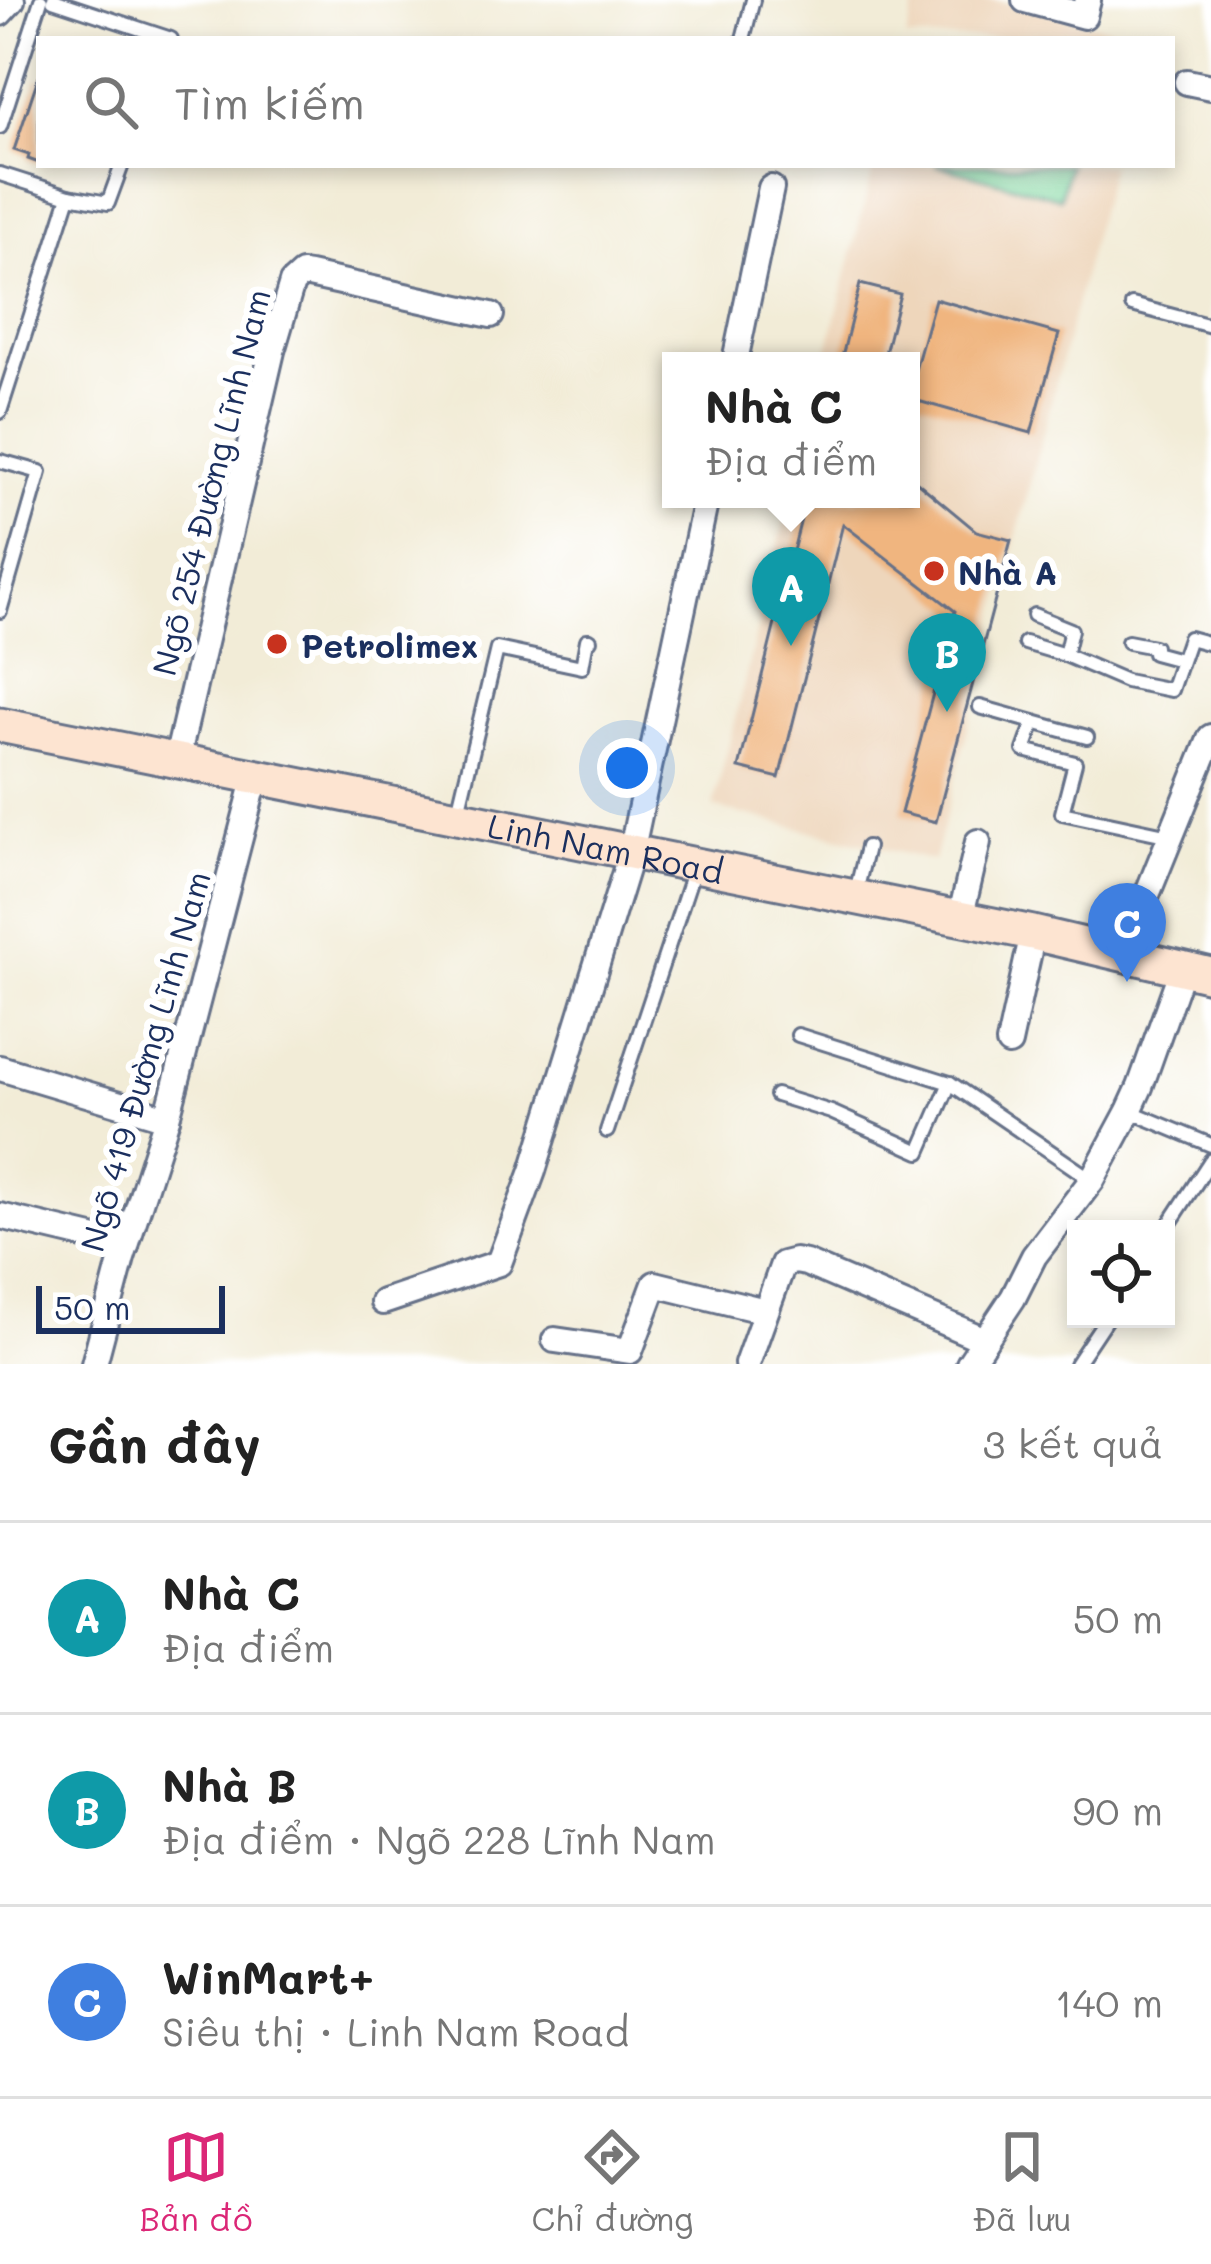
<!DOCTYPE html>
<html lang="vi">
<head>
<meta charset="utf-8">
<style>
	:root { --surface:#fff; --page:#f2f2f2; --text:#222; --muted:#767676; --line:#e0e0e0; --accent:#db2777 }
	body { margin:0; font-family:Mali,sans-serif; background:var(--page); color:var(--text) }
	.controls { position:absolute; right:36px; bottom:36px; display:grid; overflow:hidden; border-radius:0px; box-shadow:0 6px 18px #0003 }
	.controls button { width:108px; height:108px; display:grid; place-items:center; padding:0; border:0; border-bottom:3px solid var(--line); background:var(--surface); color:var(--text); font:60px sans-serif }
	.scale { position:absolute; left:36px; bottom:30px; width:189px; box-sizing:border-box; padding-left:12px; border:6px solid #1b2f5e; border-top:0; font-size:33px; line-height:42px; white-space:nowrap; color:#1b2f5e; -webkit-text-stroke:9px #fff; paint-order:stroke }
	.you { position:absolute; left:627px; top:768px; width:42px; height:42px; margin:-30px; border:9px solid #fff; border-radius:50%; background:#1a73e8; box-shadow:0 0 0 18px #1a73e833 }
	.badge { display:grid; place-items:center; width:78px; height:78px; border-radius:50%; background:var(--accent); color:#fff; font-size:39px; font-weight:700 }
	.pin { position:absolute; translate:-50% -99px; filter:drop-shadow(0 3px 6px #0008) }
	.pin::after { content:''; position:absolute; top:63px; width:42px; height:36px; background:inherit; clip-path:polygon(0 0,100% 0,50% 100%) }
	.popup { position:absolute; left:662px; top:352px; width:258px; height:156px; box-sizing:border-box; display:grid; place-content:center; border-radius:0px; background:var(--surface); filter:drop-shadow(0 3px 9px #0005); font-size:39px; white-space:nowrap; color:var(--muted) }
	.popup b { font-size:45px; color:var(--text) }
	.popup::after { content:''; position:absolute; left:50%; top:100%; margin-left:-24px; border:24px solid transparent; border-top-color:var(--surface) }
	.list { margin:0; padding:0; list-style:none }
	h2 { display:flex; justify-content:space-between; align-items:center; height:156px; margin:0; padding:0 48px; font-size:51px }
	h2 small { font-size:39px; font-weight:400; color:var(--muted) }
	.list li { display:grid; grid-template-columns:78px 1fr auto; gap:36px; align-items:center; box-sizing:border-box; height:192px; padding:0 48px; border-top:3px solid var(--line) }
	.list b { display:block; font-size:45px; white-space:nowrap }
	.list p { margin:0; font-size:39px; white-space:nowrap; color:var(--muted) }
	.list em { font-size:39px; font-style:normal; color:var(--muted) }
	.icon { flex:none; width:66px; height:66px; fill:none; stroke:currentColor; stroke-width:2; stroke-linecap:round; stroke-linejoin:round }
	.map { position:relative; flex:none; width:1211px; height:1364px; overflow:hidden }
	.search { position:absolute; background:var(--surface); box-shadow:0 6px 18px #0003; left:36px; right:36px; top:36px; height:132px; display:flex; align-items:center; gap:30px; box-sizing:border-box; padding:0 42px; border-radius:0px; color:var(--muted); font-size:45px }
	.sheet { height:732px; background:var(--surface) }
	nav { display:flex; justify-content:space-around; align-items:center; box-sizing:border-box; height:168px; border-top:3px solid var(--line); background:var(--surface); font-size:33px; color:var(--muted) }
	nav a { display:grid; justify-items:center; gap:6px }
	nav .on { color:var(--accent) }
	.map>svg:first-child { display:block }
</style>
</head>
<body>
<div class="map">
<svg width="1211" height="1364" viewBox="0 0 1211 1364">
	<rect width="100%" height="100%" fill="#fff"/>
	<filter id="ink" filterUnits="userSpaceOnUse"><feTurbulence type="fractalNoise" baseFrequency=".00833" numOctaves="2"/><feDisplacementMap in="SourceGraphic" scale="24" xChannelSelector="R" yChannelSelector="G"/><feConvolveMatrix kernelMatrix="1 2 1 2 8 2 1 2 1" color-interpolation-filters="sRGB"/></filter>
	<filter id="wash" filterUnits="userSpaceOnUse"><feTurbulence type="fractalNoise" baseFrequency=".004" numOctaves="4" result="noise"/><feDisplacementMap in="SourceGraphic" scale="48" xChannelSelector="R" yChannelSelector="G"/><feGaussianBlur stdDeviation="2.7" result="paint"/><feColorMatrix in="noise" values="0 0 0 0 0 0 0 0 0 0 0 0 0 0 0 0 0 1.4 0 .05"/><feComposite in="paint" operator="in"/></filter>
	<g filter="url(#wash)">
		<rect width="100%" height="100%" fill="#f2ecd7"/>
		<g fill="#eed6bb">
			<path d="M 916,0 L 995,0 L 1144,37 L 906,39 Z"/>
			<path d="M 874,165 L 1111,165 L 934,861 L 713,807 L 790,499 L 911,499 L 911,361 L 825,361 Z"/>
		</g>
		<path fill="#7dd79d" stroke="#4c837e" stroke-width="3" d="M 936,165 L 1069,165 L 1060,198 Z"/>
		<g id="blocks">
			<g fill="#f0b57f">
				<path d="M 38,78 L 39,78 L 39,163 L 28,159 L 29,155 L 14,150 Z"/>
				<path d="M 860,284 L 900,294 L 883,361 L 841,361 Z"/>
				<path d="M 935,299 L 1059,334 L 1031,433 L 911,399 L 911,384 Z"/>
				<path d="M 911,477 L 976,531 L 1011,540 L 936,822 L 901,813 L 955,611 L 843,524 L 779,778 L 739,768 L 806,499 L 911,499 Z"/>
			</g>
		</g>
	</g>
	<g filter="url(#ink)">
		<use href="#blocks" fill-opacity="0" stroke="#667188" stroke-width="3"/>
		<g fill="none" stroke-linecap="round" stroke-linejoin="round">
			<g stroke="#667188" stroke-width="18">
				<g id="service">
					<path d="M 53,0 L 171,39"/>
					<path d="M 743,39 L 753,0"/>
					<path d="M 0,127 L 41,0"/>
					<path d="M 0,174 L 69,196 L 108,203 L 122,165"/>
					<path d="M 1132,305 L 1211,326"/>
					<path d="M 0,412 L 69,196"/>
					<path d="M 0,461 L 40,472 L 0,611"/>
					<path d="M 1034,615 L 1071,630 L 1065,655"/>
					<path d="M 1128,642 L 1154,647 L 1154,653 L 1180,660"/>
					<path d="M 1025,643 L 1065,655 L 1126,681 L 1171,690 L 1189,638 L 1211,644"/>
					<path d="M 980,707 L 1087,737"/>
					<path d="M 1034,722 L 1024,750 L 1075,763 L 1062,813 L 1170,836"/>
					<path d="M 457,816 L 497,649 L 582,667 L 587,640 L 590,640"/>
					<path d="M 855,896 L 867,847"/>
					<path d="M 798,1035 L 950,1083 L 1092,1180"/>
					<path d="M 776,1095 L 831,1112 L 920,1152 L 950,1083"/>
					<path d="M 1129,1111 L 1211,1145"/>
					<path d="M 607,1131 L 695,866"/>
					<path d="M 1166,1229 L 1211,1160"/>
					<path d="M 1076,1364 L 1106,1319"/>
				</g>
			</g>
			<g stroke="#667188" stroke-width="30">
				<g id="minor">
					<path d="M 1025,0 L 1084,16 L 1088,0"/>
					<path d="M 0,13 L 12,0"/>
					<path d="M 1187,82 L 1211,87"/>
					<path d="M 735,361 L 771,188"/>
					<path d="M 177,759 L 272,351 L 292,283 L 302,274 L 309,275 L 491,315"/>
					<path d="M 960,919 L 978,842"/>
					<path d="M 1123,954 L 1211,737"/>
					<path d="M 1009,1043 L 1033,933"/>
					<path d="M 0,1068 L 167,1118"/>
					<path d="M 0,1216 L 126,1246"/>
					<path d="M 383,1302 L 499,1263 L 533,1171 L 631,853 L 706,499"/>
					<path d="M 555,1340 L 630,1351 L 655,1284 L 765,1311"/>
					<path d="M 94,1364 L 122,1258 L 167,1118 L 256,776"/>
					<path d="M 747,1364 L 783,1264 L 795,1261 L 806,1263 L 985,1340"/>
					<path d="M 969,1364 L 1013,1298 L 1034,1256 L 1092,1180 L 1129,1111 L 1140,1087 L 1182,969"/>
				</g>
			</g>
			<g stroke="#667188" stroke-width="39">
				<g id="secondary">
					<path id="s1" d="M 0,725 L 1033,933 L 1211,975"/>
				</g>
			</g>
			<use href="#service" stroke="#fff" stroke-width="12"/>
			<use href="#minor" stroke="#fff" stroke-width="24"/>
			<use href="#secondary" stroke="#fde4d1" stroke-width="33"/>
		</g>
	</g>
	<g fill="#c8321e" stroke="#fff" stroke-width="4.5">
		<circle cx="934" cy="571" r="12"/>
		<circle cx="277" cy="644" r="12"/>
	</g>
	<g text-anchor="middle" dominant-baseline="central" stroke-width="12" stroke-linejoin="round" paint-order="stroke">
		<g font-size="33" fill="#1b2f5e" stroke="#fff">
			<text transform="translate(210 482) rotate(-76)">Ngõ 254 Đường Lĩnh Nam</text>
			<text stroke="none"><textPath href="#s1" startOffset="618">Linh Nam Road</textPath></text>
			<text transform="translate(144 1061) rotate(-74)">Ngõ 419 Đường Lĩnh Nam</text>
		</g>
		<g font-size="33" font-weight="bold" fill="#1b2f5e" stroke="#fff" text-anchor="start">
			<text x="958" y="571">Nhà A</text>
			<text x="301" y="644">Petrolimex</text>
		</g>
	</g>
</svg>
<div class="controls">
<button><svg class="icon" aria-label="locate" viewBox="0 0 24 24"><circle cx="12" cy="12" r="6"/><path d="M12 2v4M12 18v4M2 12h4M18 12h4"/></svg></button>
</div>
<div class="scale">50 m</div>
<div class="you"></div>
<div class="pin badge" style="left:791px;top:646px;background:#0f9aa8">A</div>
<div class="popup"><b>Nhà C</b>Địa điểm</div>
<div class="pin badge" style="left:947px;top:712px;background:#0f9aa8">B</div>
<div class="pin badge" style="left:1127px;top:982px;background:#3f7fe0">C</div>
<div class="search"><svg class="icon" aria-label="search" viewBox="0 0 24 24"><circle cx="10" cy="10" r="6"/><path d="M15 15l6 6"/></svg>Tìm kiếm</div>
</div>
<section class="sheet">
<h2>Gần đây<small>3 kết quả</small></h2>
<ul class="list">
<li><span class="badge" style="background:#0f9aa8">A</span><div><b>Nhà C</b><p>Địa điểm</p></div><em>50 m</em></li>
<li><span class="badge" style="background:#0f9aa8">B</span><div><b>Nhà B</b><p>Địa điểm · Ngõ 228 Lĩnh Nam</p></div><em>90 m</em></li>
<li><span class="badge" style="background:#3f7fe0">C</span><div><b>WinMart+</b><p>Siêu thị · Linh Nam Road</p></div><em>140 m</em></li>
</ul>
</section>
<nav>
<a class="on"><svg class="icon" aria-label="map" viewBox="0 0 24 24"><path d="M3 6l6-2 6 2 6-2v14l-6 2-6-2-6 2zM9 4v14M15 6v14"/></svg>Bản đồ</a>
<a><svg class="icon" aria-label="directions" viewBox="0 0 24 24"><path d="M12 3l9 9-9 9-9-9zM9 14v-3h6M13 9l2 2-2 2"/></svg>Chỉ đường</a>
<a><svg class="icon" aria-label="saved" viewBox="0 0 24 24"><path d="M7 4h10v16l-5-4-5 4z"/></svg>Đã lưu</a>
</nav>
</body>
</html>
